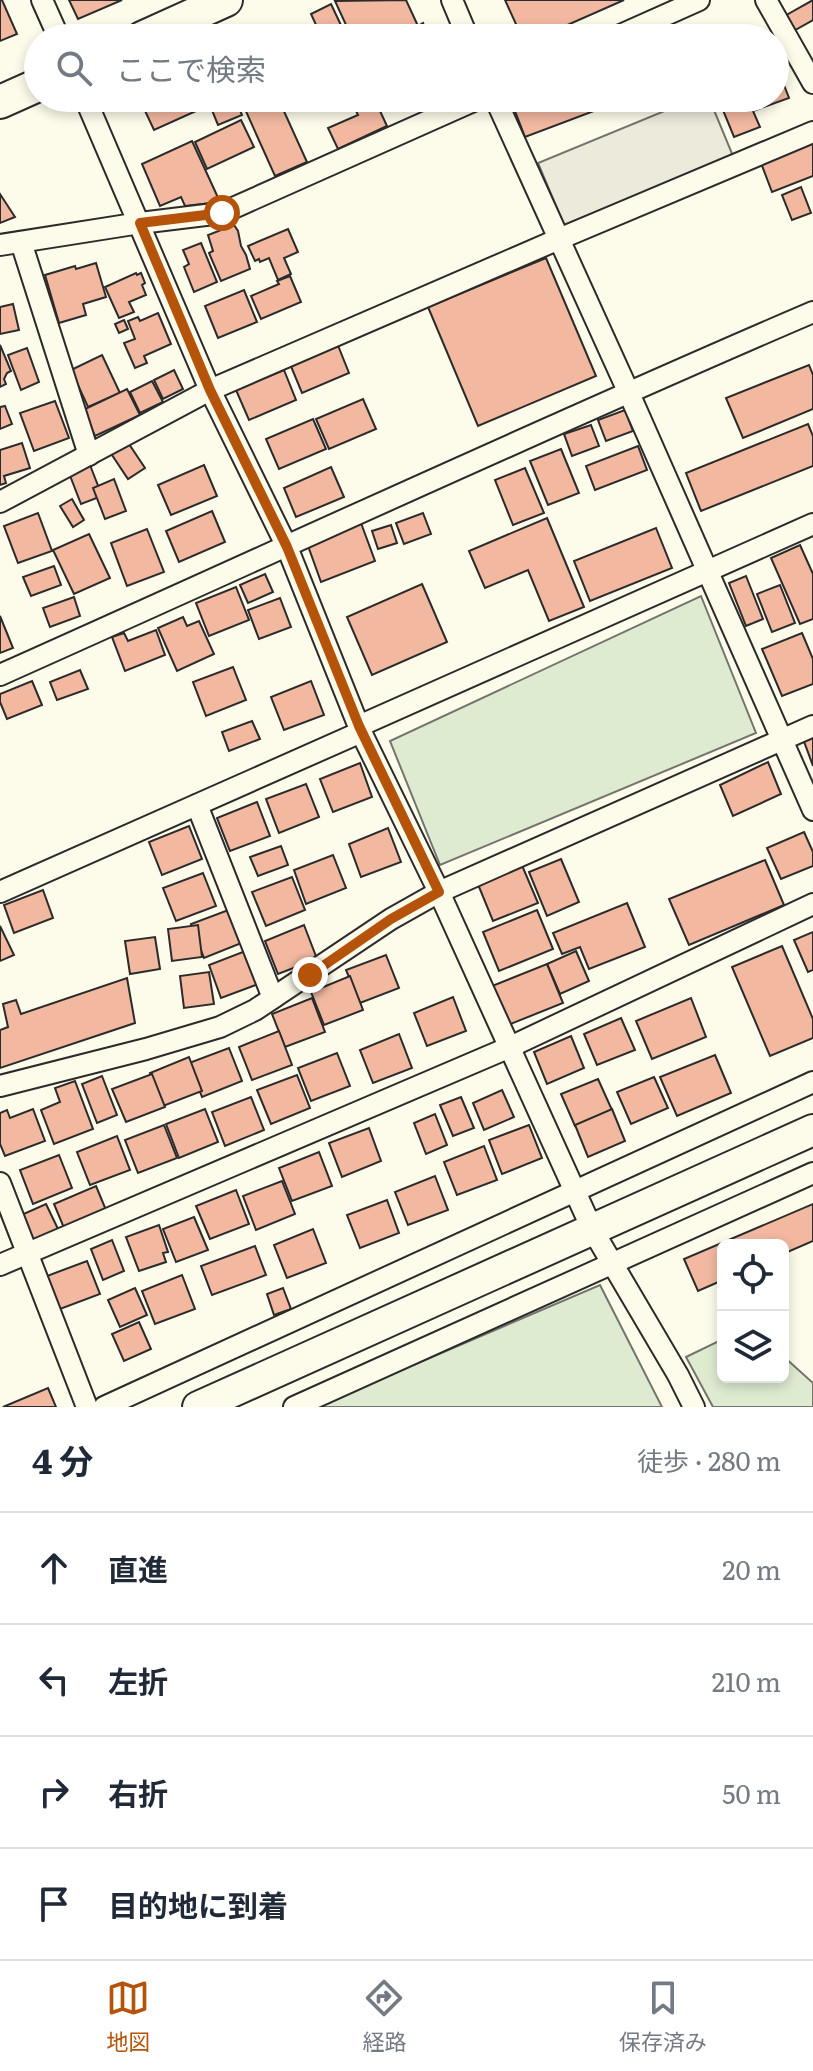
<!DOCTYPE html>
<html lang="ja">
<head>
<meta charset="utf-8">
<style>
	:root { --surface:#fff; --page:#f6f6f7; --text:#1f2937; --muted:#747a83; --line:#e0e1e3; --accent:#b45309 }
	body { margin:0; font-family:Literata,"Noto Sans JP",serif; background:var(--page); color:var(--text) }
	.controls { position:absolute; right:24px; bottom:24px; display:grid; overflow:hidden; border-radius:12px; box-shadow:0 4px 12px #0003 }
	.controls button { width:72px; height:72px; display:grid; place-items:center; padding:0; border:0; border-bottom:2px solid var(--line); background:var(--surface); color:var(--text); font:40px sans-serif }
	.stop { position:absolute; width:24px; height:24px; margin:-18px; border:6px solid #b45309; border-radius:50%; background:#fff }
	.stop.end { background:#b45309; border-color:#fff; box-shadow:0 2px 8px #0008 }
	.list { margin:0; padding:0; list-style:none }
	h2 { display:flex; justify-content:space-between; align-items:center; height:104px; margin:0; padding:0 32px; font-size:34px }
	h2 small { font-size:26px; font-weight:400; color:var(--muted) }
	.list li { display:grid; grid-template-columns:52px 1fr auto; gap:24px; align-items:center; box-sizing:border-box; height:112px; padding:0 32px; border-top:2px solid var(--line) }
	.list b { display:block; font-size:30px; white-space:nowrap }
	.list em { font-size:26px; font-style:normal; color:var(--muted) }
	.icon { flex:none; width:44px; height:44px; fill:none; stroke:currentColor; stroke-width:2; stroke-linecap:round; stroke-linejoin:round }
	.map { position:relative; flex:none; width:813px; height:1407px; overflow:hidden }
	.search { position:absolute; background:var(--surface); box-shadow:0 4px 12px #0003; left:24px; right:24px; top:24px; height:88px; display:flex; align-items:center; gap:20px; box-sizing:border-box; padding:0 28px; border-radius:44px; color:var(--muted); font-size:30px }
	.sheet { height:552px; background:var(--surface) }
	nav { display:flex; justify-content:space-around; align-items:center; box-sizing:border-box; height:112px; border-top:2px solid var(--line); background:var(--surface); font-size:22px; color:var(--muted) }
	nav a { display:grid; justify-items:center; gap:4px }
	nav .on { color:var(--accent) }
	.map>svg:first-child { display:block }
</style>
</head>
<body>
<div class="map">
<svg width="813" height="1407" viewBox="0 0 813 1407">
	<rect width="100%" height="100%" fill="#fdfbea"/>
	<g fill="#deebd1" stroke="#74746e" stroke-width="2">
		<path d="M 701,596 L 756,733 L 440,865 L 390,741 Z"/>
		<path d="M 600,1285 L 662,1407 L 321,1407 L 320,1405 Z"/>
		<path d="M 723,1339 L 723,1377 L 783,1377 L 783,1356 L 813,1383 L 813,1407 L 713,1407 L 686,1357 Z"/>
	</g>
	<path fill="#eceadb" stroke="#74746e" stroke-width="2" d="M 696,98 L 709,98 L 733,156 L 564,225 L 538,163 Z"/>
	<g fill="#f2b8a0" stroke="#2b2b2b" stroke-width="2">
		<path d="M 0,0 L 2,0 L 17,34 L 0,41 Z"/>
		<path d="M 69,0 L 122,0 L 78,19 Z"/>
		<path d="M 406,0 L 418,26 L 423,23 L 429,38 L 352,38 L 335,1 Z"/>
		<path d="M 505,0 L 624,0 L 538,38 L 533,27 L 520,33 Z"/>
		<path d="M 813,0 L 813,20 L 790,33 L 781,18 Z"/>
		<path d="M 331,4 L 347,38 L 322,38 L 311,14 Z"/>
		<path d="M 775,62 L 789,98 L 753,111 L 760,127 L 734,137 L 718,98 L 775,98 Z"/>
		<path d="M 139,98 L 201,98 L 205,107 L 154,130 Z"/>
		<path d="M 207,98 L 235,98 L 242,115 L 218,125 Z"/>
		<path d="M 240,98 L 278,98 L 307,162 L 275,176 Z"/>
		<path d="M 350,98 L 374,98 L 387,126 L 338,149 L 328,128 L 358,115 Z"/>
		<path d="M 510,98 L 598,98 L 602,108 L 525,137 Z"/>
		<path d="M 241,120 L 254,147 L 207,169 L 195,142 Z"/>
		<path d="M 192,141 L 220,202 L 185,206 L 181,197 L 160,206 L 142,164 Z"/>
		<path d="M 813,142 L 813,176 L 772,192 L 761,163 Z"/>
		<path d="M 801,187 L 811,213 L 792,220 L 782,195 Z"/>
		<path d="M 0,194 L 15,217 L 0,223 Z"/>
		<path d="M 234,225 L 238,231 L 241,246 L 246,255 L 250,269 L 221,281 L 209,253 L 213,251 L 208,235 Z"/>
		<path d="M 288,229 L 298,252 L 284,258 L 291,274 L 278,280 L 269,258 L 260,262 L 259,259 L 255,261 L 248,246 Z"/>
		<path d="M 201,243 L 217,282 L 194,292 L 184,267 L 189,264 L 183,250 Z"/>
		<path d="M 546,258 L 596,376 L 478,426 L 428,307 Z"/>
		<path d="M 96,263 L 106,297 L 83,304 L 86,315 L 59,323 L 45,275 L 75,266 L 76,269 Z"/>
		<path d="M 136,273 L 137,275 L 141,273 L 145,283 L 142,285 L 146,295 L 129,302 L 134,312 L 119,318 L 105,287 Z"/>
		<path d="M 290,276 L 301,302 L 261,319 L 251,296 L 279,284 L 277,281 Z"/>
		<path d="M 244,290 L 257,322 L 218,338 L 205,306 Z"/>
		<path d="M 13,304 L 19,330 L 0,334 L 0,307 Z"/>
		<path d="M 158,313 L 171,344 L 144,356 L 147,363 L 135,368 L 124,343 L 135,339 L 128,321 L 138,317 L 140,321 Z"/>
		<path d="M 124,320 L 128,329 L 119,333 L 115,324 Z"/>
		<path d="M 337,343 L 349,373 L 302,393 L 290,364 Z"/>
		<path d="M 0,345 L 11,371 L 7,373 L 4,379 L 6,384 L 0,387 Z"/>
		<path d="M 27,348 L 39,382 L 21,390 L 8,355 Z"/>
		<path d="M 102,355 L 120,393 L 88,407 L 71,370 Z"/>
		<path d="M 809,365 L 813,375 L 813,409 L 743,438 L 726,398 Z"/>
		<path d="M 174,370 L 183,389 L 163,399 L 154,380 Z"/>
		<path d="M 284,370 L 296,400 L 249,420 L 236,390 Z"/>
		<path d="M 152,381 L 163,402 L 140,413 L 130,392 Z"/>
		<path d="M 127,389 L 140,415 L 95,436 L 83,410 Z"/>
		<path d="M 363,399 L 376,429 L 329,449 L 316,419 Z"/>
		<path d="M 55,401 L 69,438 L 34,451 L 20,413 Z"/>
		<path d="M 5,406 L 12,424 L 0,429 L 0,407 Z"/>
		<path d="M 625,410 L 633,431 L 606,441 L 598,420 Z"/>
		<path d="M 313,419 L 326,449 L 279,469 L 266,439 Z"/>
		<path d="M 808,424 L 813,436 L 813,466 L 701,511 L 686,473 Z"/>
		<path d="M 591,425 L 599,446 L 572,456 L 564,434 Z"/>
		<path d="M 127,441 L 145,468 L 128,479 L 110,452 Z"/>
		<path d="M 22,443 L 30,468 L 4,476 L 6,483 L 0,485 L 0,450 Z"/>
		<path d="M 638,446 L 647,470 L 595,490 L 586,466 Z"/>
		<path d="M 561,449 L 579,493 L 548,505 L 530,461 Z"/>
		<path d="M 90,465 L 102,496 L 81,504 L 69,473 Z"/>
		<path d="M 204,465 L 217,496 L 171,515 L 158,485 Z"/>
		<path d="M 331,467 L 344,497 L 296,517 L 284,488 Z"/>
		<path d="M 525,468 L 544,513 L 513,525 L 495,480 Z"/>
		<path d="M 114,479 L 126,511 L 105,519 L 93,488 Z"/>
		<path d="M 72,499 L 84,520 L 73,527 L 60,506 Z"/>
		<path d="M 212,511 L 225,542 L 179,562 L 166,531 Z"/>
		<path d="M 38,513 L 52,551 L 18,563 L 4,526 Z"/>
		<path d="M 423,513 L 431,534 L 404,544 L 396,523 Z"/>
		<path d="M 547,518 L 584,607 L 549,621 L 528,570 L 485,588 L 469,551 Z"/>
		<path d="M 361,523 L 375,561 L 321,582 L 307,543 Z"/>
		<path d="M 391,525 L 397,543 L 378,549 L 372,531 Z"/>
		<path d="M 656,528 L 672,568 L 590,601 L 574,561 Z"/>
		<path d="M 147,529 L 164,572 L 127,586 L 111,543 Z"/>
		<path d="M 89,534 L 110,578 L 74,594 L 53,550 Z"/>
		<path d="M 800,545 L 813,574 L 813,619 L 800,624 L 771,558 Z"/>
		<path d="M 54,566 L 61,585 L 31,596 L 23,577 Z"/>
		<path d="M 265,574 L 273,592 L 248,603 L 240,585 Z"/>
		<path d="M 746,576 L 763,619 L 746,626 L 729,583 Z"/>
		<path d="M 422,584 L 447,642 L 372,675 L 347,617 Z"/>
		<path d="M 780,585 L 795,623 L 772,632 L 757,594 Z"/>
		<path d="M 236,587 L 249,620 L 209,636 L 196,603 Z"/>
		<path d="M 74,597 L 80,616 L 50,627 L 43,608 Z"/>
		<path d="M 280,598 L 291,627 L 259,639 L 248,610 Z"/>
		<path d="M 0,616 L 13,648 L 0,653 Z"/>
		<path d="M 183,617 L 187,626 L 199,621 L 214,654 L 177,671 L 158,628 Z"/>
		<path d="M 156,630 L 165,655 L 125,671 L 112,637 L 124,633 L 128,641 Z"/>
		<path d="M 802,633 L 813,659 L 813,684 L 782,696 L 762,649 Z"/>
		<path d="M 233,667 L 246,700 L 206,716 L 193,682 Z"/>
		<path d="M 80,670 L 88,689 L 57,700 L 50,682 Z"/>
		<path d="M 32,681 L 42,705 L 7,719 L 0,702 L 0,694 Z"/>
		<path d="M 311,681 L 324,715 L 284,730 L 271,697 Z"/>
		<path d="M 252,721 L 260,739 L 229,751 L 222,732 Z"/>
		<path d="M 813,733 L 813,766 L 802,736 Z"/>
		<path d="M 768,762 L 781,794 L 733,816 L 720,785 Z"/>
		<path d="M 360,763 L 372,797 L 333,812 L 320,779 Z"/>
		<path d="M 306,784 L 319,817 L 279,833 L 266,799 Z"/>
		<path d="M 257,802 L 270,836 L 230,851 L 217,818 Z"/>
		<path d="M 189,826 L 202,859 L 162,875 L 149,842 Z"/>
		<path d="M 388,828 L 401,862 L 361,877 L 349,844 Z"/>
		<path d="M 804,832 L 813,852 L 813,866 L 781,879 L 767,848 Z"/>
		<path d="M 281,846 L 288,865 L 258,876 L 250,857 Z"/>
		<path d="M 333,855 L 346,888 L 306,904 L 294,870 Z"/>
		<path d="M 561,859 L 579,902 L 547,916 L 529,872 Z"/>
		<path d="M 765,860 L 784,905 L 689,945 L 669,899 Z"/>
		<path d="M 521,863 L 538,903 L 493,921 L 477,882 Z"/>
		<path d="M 203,873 L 216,906 L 176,921 L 163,888 Z"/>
		<path d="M 292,877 L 305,910 L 266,926 L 252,892 Z"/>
		<path d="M 43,890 L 53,918 L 14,933 L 4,905 Z"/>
		<path d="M 627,903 L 645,947 L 589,969 L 580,947 L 562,954 L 553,933 Z"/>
		<path d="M 231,909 L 244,942 L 204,958 L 191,924 Z"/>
		<path d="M 537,910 L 553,949 L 499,971 L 483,932 Z"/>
		<path d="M 198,925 L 202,957 L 172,961 L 168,929 Z"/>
		<path d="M 304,925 L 317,959 L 278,974 L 265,941 Z"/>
		<path d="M 0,926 L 14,955 L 0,961 Z"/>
		<path d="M 813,932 L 813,970 L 808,972 L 794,940 Z"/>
		<path d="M 155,937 L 160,969 L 130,974 L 125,941 Z"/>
		<path d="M 782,946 L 813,1019 L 813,1038 L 770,1056 L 732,967 Z"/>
		<path d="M 248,950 L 261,983 L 221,998 L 209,965 Z"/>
		<path d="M 576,951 L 589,981 L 560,994 L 547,964 Z"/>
		<path d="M 386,955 L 399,988 L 360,1003 L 346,970 Z"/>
		<path d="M 547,964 L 563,1003 L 508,1025 L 492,986 Z"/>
		<path d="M 209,972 L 214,1004 L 184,1008 L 180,976 Z"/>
		<path d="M 350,976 L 363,1010 L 324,1025 L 311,992 Z"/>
		<path d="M 127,978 L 135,1023 L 0,1068 L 0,1030 L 8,1027 L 3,1004 L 16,1000 L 21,1014 Z"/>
		<path d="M 453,997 L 466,1031 L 427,1046 L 414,1013 Z"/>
		<path d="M 312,998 L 325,1032 L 285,1047 L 272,1014 Z"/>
		<path d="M 691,998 L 706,1037 L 652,1059 L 636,1021 Z"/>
		<path d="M 621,1018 L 635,1050 L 597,1065 L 584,1034 Z"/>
		<path d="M 279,1031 L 292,1065 L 252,1080 L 239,1047 Z"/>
		<path d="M 399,1034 L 412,1068 L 373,1083 L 360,1050 Z"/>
		<path d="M 571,1036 L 584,1068 L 547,1084 L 534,1052 Z"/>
		<path d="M 229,1048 L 242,1081 L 202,1097 L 189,1063 Z"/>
		<path d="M 337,1053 L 350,1086 L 311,1101 L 298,1068 Z"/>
		<path d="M 715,1055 L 731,1093 L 677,1116 L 660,1077 Z"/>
		<path d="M 189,1057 L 202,1091 L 163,1106 L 150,1073 Z"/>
		<path d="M 152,1074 L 165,1107 L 126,1122 L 112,1089 Z"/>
		<path d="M 297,1075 L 310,1108 L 271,1124 L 257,1090 Z"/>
		<path d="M 102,1076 L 117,1115 L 97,1123 L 82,1084 Z"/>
		<path d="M 654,1077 L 668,1108 L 631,1124 L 617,1092 Z"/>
		<path d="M 598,1079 L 612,1110 L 575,1126 L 561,1094 Z"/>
		<path d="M 75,1081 L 93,1129 L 54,1144 L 41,1110 L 60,1102 L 55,1088 Z"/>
		<path d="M 502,1090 L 514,1117 L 484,1130 L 473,1103 Z"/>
		<path d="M 251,1097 L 264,1130 L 225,1146 L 212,1112 Z"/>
		<path d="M 461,1097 L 474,1128 L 453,1136 L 440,1105 Z"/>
		<path d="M 33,1109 L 45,1141 L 5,1156 L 0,1144 L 0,1113 L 7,1110 L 10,1118 Z"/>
		<path d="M 205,1109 L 218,1142 L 179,1158 L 166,1124 Z"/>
		<path d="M 612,1109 L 625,1141 L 588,1157 L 575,1125 Z"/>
		<path d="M 435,1114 L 447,1145 L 426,1154 L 414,1123 Z"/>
		<path d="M 164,1125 L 177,1158 L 138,1173 L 125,1140 Z"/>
		<path d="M 529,1125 L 542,1158 L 502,1174 L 489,1140 Z"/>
		<path d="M 369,1128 L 381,1161 L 342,1177 L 329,1143 Z"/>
		<path d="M 117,1136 L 130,1170 L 90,1185 L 77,1152 Z"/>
		<path d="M 484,1146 L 497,1180 L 457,1195 L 444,1162 Z"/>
		<path d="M 319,1152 L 332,1186 L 292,1201 L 279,1168 Z"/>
		<path d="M 59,1155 L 72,1188 L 33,1204 L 20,1170 Z"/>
		<path d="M 435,1176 L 448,1210 L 408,1225 L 395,1192 Z"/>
		<path d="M 282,1181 L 295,1214 L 256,1230 L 243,1196 Z"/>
		<path d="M 96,1186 L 106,1210 L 64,1228 L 54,1204 Z"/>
		<path d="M 236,1190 L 249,1224 L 210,1239 L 196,1206 Z"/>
		<path d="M 387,1200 L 399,1233 L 360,1248 L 347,1215 Z"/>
		<path d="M 46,1204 L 59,1231 L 31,1243 L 19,1216 Z"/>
		<path d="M 813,1204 L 813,1241 L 783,1254 L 783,1245 L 723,1245 L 723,1280 L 698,1291 L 684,1259 Z"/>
		<path d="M 194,1217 L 208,1250 L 176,1262 L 163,1229 Z"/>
		<path d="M 159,1225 L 168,1252 L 163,1253 L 166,1262 L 139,1271 L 126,1237 Z"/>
		<path d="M 313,1229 L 326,1263 L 287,1278 L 274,1245 Z"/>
		<path d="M 112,1240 L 124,1271 L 103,1280 L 91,1249 Z"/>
		<path d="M 255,1246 L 266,1275 L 212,1295 L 201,1266 Z"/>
		<path d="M 87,1261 L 100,1294 L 60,1309 L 47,1276 Z"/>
		<path d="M 182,1275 L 195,1309 L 155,1324 L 142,1291 Z"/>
		<path d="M 135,1288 L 147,1315 L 120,1327 L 108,1300 Z"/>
		<path d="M 283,1288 L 291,1309 L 274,1315 L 267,1294 Z"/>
		<path d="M 139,1322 L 151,1349 L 124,1361 L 112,1334 Z"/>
		<path d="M 48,1388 L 56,1407 L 3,1407 Z"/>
	</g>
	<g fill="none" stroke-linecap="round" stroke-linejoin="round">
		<g stroke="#2b2b2b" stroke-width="24">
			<g id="street">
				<path d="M 42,0 L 59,38"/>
				<path d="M 452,0 L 468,38"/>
				<path d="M 766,0 L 813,83"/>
				<path d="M 614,38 L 699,0"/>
				<path d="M 85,98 L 210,390 L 287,547 L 361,732 L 439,892 L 592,1229 L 678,1375 L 694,1407"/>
				<path d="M 495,98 L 628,391 L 813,810"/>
				<path d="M 21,242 L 89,455"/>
				<path d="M 0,245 L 140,223 L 222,213 L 480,98"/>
				<path d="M 0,502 L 210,390 L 559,239 L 813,132"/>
				<path d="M 0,675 C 271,554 540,429 813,312"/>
				<path d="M 359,726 L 813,524"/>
				<path d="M 197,805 L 273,998"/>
				<path d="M 0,892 L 361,732"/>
				<path d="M 0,1086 L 146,1049 L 220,1027 L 255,1010 L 391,919 L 439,892 L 813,726"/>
				<path d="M 0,1183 L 87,1407"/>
				<path d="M 0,1265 L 510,1047 L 813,904"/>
				<path d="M 104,1407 L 813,1082"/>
				<path d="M 294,1407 L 813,1173"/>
			</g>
		</g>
		<g stroke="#2b2b2b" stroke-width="34">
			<path id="secondary" d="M 198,1407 L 813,1130"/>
		</g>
		<g stroke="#2b2b2b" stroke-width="36">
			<g id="primary">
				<path d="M 142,38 L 226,0"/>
				<path d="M 0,102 L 38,85"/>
			</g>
		</g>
		<use href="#street" stroke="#fdfbea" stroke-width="20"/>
		<use href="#secondary" stroke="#fdfbea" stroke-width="30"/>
		<use href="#primary" stroke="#fdfbea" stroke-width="32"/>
	</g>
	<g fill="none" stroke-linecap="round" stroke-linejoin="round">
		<path stroke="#b45309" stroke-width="10" d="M 222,213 L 140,223 L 210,390 L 287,547 L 359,726 L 439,892 L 391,919 L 310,975"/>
	</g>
</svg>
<div class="controls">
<button><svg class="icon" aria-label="locate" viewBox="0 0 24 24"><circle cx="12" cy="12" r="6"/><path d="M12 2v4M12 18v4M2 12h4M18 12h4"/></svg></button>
<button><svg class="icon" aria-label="layers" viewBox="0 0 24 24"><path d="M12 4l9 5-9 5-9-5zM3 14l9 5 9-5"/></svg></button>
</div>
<div class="stop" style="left:222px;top:213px"></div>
<div class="stop end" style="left:310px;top:975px"></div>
<div class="search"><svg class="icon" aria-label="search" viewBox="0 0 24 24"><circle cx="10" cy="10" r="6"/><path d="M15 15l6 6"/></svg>ここで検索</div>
</div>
<section class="sheet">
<h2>4 分<small>徒歩 · 280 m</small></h2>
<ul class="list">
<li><svg class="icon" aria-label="ahead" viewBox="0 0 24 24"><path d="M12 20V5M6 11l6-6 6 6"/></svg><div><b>直進</b></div><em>20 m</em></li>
<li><svg class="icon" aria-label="left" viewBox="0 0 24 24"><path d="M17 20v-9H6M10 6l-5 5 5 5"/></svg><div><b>左折</b></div><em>210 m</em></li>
<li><svg class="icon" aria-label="right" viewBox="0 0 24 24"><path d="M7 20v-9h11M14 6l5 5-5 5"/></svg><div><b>右折</b></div><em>50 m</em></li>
<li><svg class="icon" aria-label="arrive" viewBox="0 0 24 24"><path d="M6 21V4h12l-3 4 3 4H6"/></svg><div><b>目的地に到着</b></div></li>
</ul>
</section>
<nav>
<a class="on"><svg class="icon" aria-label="map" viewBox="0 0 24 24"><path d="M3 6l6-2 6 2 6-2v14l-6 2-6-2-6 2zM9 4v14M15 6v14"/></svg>地図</a>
<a><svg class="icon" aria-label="directions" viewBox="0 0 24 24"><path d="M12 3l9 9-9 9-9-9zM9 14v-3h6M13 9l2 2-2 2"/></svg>経路</a>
<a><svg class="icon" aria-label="saved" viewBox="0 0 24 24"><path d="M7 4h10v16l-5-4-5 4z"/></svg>保存済み</a>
</nav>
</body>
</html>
